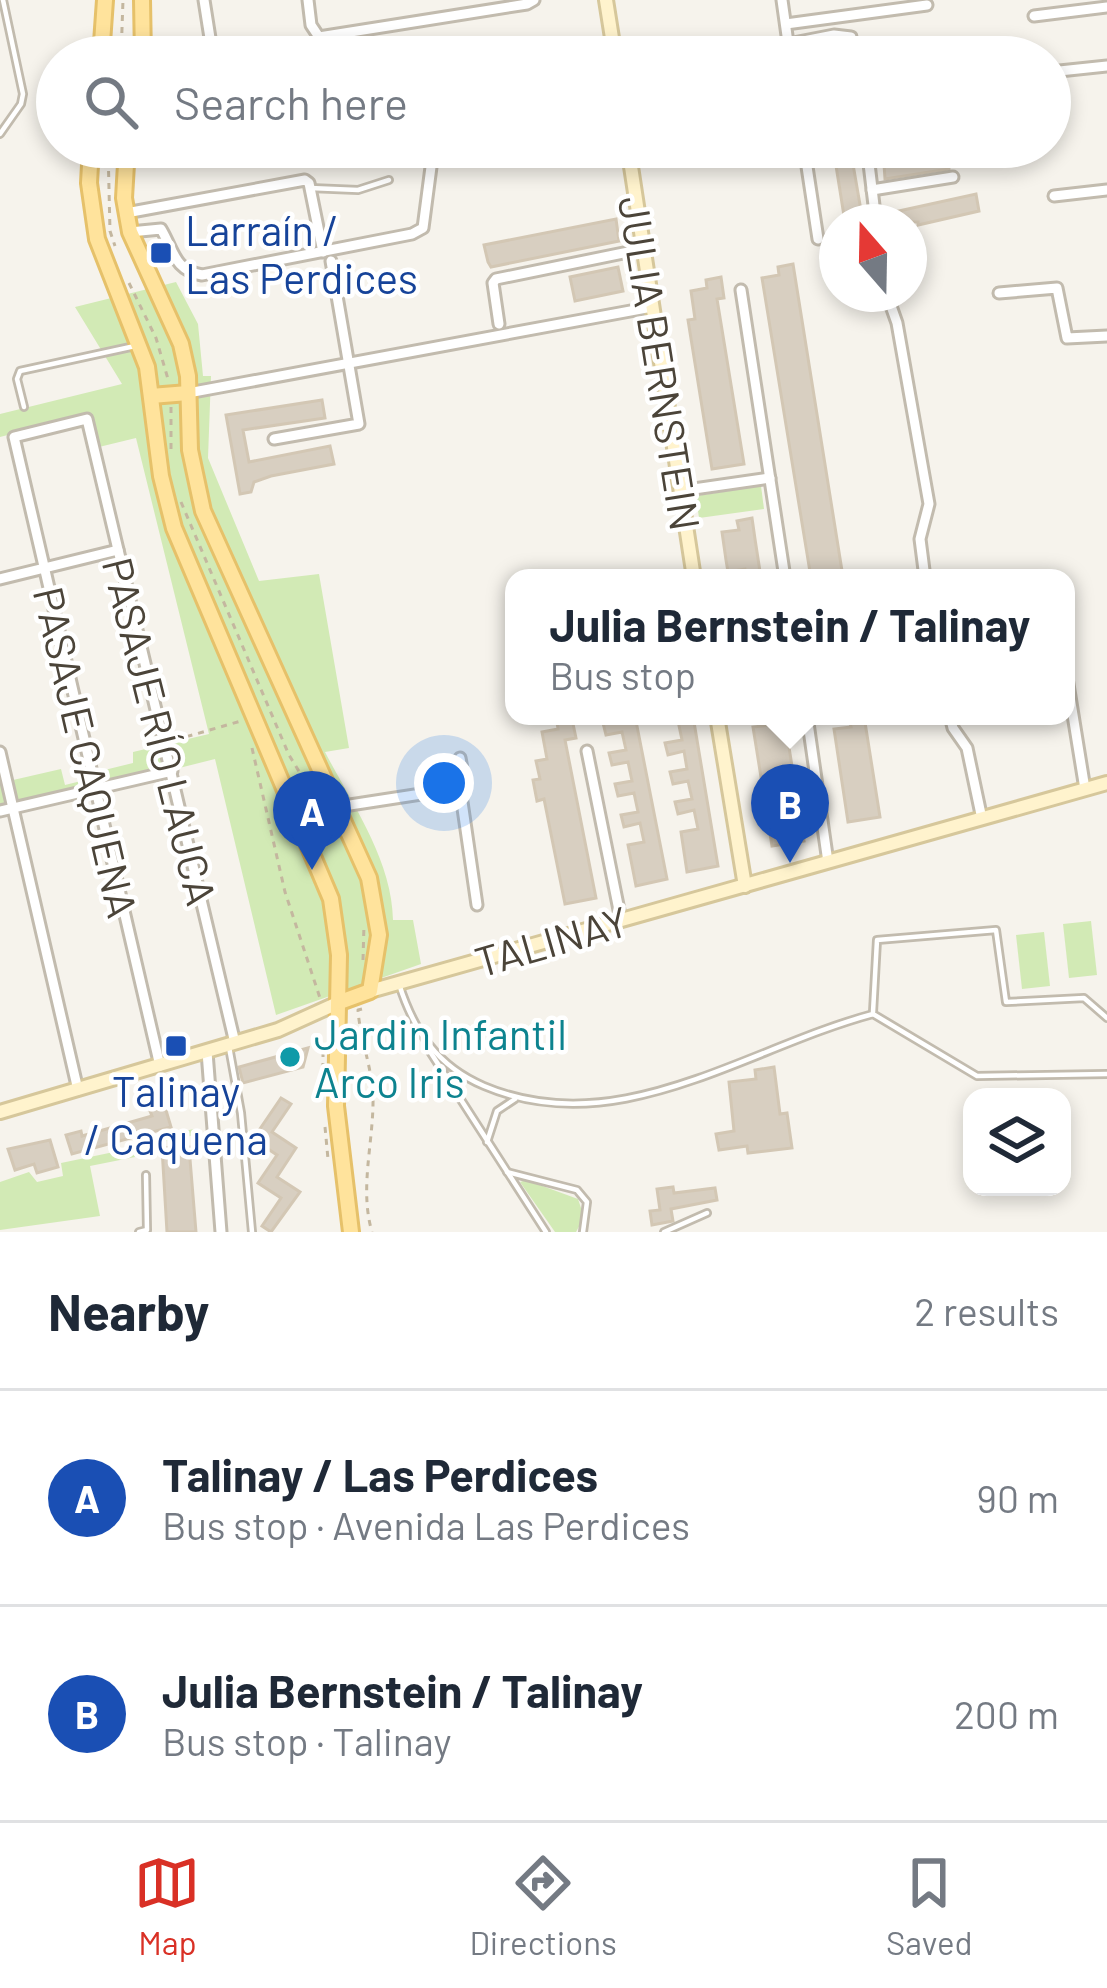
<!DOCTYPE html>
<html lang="en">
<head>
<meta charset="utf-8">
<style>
	:root { --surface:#fff; --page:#f6f6f7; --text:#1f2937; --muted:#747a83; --line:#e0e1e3; --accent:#d93025 }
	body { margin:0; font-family:Barlow,sans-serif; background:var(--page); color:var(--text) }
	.controls { position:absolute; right:36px; bottom:36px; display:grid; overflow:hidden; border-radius:24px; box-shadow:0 6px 18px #0003 }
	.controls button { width:108px; height:108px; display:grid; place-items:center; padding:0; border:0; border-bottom:3px solid var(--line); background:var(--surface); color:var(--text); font:60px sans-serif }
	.compass { position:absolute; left:819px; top:204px; width:108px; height:108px; border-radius:50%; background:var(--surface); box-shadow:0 6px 18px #0003; rotate:340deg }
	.you { position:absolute; left:444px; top:783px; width:42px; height:42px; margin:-30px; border:9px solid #fff; border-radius:50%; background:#1a73e8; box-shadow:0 0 0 18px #1a73e833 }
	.badge { display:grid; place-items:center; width:78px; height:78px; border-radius:50%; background:var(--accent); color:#fff; font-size:39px; font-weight:700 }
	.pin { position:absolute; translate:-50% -99px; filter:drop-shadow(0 3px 6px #0008) }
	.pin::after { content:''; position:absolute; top:63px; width:42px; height:36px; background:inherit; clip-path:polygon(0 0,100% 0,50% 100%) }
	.popup { position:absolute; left:505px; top:569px; width:570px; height:156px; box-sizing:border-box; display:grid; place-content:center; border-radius:24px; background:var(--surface); filter:drop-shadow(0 3px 9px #0005); font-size:39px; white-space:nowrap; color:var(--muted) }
	.popup b { font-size:45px; color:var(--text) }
	.popup::after { content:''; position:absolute; left:50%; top:100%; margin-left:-24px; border:24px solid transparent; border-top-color:var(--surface) }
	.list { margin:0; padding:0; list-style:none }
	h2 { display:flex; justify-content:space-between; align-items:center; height:156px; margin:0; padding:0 48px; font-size:51px }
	h2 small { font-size:39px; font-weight:400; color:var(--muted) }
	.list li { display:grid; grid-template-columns:78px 1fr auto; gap:36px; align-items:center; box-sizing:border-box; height:216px; padding:0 48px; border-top:3px solid var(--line) }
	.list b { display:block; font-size:45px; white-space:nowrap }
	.list p { margin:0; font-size:39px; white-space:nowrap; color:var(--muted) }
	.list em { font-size:39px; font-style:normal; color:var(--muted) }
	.icon { flex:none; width:66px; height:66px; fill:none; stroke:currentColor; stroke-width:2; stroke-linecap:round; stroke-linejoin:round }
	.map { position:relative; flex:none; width:1107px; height:1232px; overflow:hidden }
	.search { position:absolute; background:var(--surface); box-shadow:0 6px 18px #0003; left:36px; right:36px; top:36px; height:132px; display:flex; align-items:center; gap:30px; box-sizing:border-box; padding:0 42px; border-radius:66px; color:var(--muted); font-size:45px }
	.sheet { height:588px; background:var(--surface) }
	nav { display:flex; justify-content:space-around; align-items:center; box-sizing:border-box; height:168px; border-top:3px solid var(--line); background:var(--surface); font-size:33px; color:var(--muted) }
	nav a { display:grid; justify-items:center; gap:6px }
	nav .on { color:var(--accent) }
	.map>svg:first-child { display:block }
</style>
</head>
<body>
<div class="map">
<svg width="1107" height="1232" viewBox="0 0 1107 1232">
	<rect width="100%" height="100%" fill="#f6f3ec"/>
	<g fill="#d2eab5">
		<path d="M 176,282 L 198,324 L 203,376 L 211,376 L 208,458 L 259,581 L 319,574 L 349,748 L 325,752 C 352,804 392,860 393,920 L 413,920 L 421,964 L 276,1015 L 215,759 L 0,813 L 0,783 L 61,769 L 65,785 L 85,780 L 84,775 L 133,763 L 133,752 L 209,734 L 136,438 L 99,447 L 89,414 L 0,437 L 0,414 L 122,384 L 75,307 Z"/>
		<path d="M 761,486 L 764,509 L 699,518 L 696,496 Z"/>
		<path d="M 1091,921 L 1097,975 L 1069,978 L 1063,924 Z"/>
		<path d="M 1044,932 L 1050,986 L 1022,989 L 1016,935 Z"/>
		<path d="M 194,1129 L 195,1135 L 134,1148 L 135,1157 L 90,1166 L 100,1216 L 0,1230 L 0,1182 L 29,1172 L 37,1182 L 63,1176 L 61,1163 L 133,1148 L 132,1142 Z"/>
		<path d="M 526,1180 L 578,1199 L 584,1217 L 576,1232 L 555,1232 L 520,1182 Z"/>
	</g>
	<g fill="#d8cfc1" stroke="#d3c7b4" stroke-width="3">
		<path d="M 833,147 L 850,147 L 863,222 L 845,222 Z"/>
		<path d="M 948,155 L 949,169 L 885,179 L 884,164 Z"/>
		<path d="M 976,194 L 979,211 L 918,225 L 918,222 L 892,222 L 890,213 Z"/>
		<path d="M 616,219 L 619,241 L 491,267 L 488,262 L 484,245 Z"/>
		<path d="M 793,264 L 843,577 L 835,578 L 811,578 L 762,278 L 779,275 L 778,267 Z"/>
		<path d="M 618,267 L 623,291 L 575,301 L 570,277 Z"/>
		<path d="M 721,277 L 724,298 L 717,299 L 744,464 L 712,469 L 688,320 L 695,319 L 691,291 L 707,288 L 706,280 Z"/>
		<path d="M 322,400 L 325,418 L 243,430 L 249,462 L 330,446 L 334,464 L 271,476 L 254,482 L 251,492 L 240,494 L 226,415 Z"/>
		<path d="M 752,518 L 755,539 L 761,578 L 746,578 L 745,569 L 728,572 L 726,560 L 722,532 L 739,530 L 737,521 Z"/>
		<path d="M 619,716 L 635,716 L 667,879 L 636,886 L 628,845 L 644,842 L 640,823 L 624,827 L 621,815 L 638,812 L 634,793 L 618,796 L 615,784 L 632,781 L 628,762 L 612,765 L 609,753 L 626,750 L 622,732 L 606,735 L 603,723 L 620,720 Z"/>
		<path d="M 677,716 L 693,716 L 718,866 L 687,872 L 681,832 L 698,829 L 694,810 L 678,814 L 675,802 L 692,799 L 688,781 L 673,784 L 670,772 L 687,769 L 684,751 L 668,755 L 665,743 L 682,740 Z"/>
		<path d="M 769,716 L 784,716 L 804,841 L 772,846 L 753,727 L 770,725 Z"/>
		<path d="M 864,716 L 880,817 L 848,822 L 834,729 L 851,727 L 849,718 Z"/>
		<path d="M 572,719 L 576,738 L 565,740 L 596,898 L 565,904 L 544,799 L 537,801 L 533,780 L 540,779 L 536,761 L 547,759 L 542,732 L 558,729 L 557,722 Z"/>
		<path d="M 308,1048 L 303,1067 L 243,1083 L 239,1067 Z"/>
		<path d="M 774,1067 L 780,1114 L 787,1113 L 792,1148 L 748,1153 L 747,1146 L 719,1150 L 716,1134 L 734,1131 L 729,1082 L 756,1079 L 755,1070 Z"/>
		<path d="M 281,1098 L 291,1104 L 272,1132 L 296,1148 L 277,1177 L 300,1192 L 271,1232 L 262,1226 L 281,1198 L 258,1183 L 277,1155 L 253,1139 Z"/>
		<path d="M 165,1107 L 171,1127 L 72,1154 L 66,1135 L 81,1131 L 82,1136 L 152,1116 L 150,1111 Z"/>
		<path d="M 50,1140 L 58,1167 L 37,1173 L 34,1164 L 15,1170 L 8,1149 Z"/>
		<path d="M 189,1147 L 196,1232 L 167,1232 L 162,1148 Z"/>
		<path d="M 673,1187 L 674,1193 L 715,1188 L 717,1200 L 671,1209 L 673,1221 L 652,1225 L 650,1211 L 660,1210 L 657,1189 Z"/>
	</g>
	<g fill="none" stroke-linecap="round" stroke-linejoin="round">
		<g stroke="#c2bbae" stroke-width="10">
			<g id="lane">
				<path d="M 0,134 L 21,104 L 23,94 L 3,0"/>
				<path d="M 443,157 L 500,147"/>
				<path d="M 310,188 L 358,190 L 389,180"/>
				<path d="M 24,407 L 17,379 L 20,371 L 135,346"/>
				<path d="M 399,984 C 414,1031 437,1066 484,1086 C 618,1143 746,1048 873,1014 L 977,1076 L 1107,1074"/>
				<path d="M 873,1012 L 877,940 L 996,930 L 1006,1002 L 1084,998 L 1107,1018"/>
				<path d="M 229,1047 L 241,1113 L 252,1232"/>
				<path d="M 429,1050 L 546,1232"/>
				<path d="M 487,1142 L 497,1111 L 515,1099"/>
				<path d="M 507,1172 L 577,1190 L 587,1202 L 583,1232"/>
				<path d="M 139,1232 L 147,1230 L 146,1175"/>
				<path d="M 664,1232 L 707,1213"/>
			</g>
		</g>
		<g stroke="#c2bbae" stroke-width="15">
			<g id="street">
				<path d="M 204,0 L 213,57"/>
				<path d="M 308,0 L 311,25 L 319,37 L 527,4 L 534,0"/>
				<path d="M 782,0 L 790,57"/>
				<path d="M 1034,16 L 1107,7"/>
				<path d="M 786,24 L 927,5"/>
				<path d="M 788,44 L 834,35 L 851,37 L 854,57"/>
				<path d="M 1050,72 L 1107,66"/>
				<path d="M 804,147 L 818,239"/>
				<path d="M 867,147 L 876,222"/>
				<path d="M 125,162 L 210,147"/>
				<path d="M 872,190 L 953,177"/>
				<path d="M 1054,196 L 1107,190"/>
				<path d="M 126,213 L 305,180 L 309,183 L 323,252"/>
				<path d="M 130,232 L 161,229 C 174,251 174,270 202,275 L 412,234 L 423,228 L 431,167"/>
				<path d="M 741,290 L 785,578"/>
				<path d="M 999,293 L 1057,288 L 1067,338 L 1107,336"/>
				<path d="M 891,306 L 897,323 L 929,504 L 920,539 L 925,578"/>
				<path d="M 499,324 L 493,283 L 496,279 L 643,249"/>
				<path d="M 188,393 L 652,307"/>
				<path d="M 274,439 L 359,424 L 331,261"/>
				<path d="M 680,491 L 770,478"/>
				<path d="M 0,579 L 118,550"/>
				<path d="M 1067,678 L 1085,789"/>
				<path d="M 807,716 L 828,862"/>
				<path d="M 950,716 L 953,728 L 967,748 L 982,819"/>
				<path d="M 587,751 L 621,920"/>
				<path d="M 0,752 L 78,1090"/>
				<path d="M 460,758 L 463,774 L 460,788 L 477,905"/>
				<path d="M 337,807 L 460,788"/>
				<path d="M 0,811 L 172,771"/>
				<path d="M 207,1052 L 221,1232"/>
				<path d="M 160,1066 L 14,437 L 87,419 L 235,1043"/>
			</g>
		</g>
		<g stroke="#d6c79b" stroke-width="18">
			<g id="secondary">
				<path d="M 606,0 L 615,57"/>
				<path d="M 628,147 L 694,578"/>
				<path d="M 717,716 L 745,886"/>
				<path d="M 370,991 L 1107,783"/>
				<path d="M 0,1112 L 278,1030 L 340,1002"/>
			</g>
		</g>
		<g stroke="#e6c16a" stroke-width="20">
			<g id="primary">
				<path d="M 142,0 L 143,57"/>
				<path d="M 101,57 L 105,0"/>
				<path d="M 91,147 L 89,183 L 97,239 L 147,367 L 161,476 L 174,528 L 331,899 L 339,955 L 336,1106 L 351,1232"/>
				<path d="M 127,147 L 124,198 L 130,232 L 181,344 L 188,376 L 190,450 L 203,511 L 369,878 L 379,935 L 370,991 L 340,1002"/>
				<path d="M 151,396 L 188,393"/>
			</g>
		</g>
		<g stroke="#c4b79f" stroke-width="3" stroke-dasharray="6 6" stroke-linecap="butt">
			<path d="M 121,57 L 123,0"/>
			<path d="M 108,147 L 110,231 L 115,246"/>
			<path d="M 129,283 L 156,338 L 168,379"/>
			<path d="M 171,407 L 171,451"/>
			<path d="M 181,502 L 289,755 L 325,814"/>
			<path d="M 175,740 L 241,721"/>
			<path d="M 252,748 L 285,892 L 320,998"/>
			<path d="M 363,960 L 364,924"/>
			<path d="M 362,1009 L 358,1010 C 360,1039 372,1067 373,1096 C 374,1141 359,1188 372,1232"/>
			<path d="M 323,1093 L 323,1043"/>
			<path d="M 325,1127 L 328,1159"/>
		</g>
		<use href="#lane" stroke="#fff" stroke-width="4.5"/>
		<use href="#street" stroke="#fff" stroke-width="9"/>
		<use href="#secondary" stroke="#fff3cd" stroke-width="12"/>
		<use href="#primary" stroke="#ffe39c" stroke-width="14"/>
	</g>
	<g fill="#1a4fb4" stroke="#fff" stroke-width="4.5">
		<rect x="149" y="241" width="24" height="24" rx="6"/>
		<rect x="164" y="1034" width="24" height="24" rx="6"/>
	</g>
	<circle fill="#0f9aa8" stroke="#fff" stroke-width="4.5" cx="290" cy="1057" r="12"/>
	<g text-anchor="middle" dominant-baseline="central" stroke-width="9" stroke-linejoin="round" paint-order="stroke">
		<g font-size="42" fill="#164399" stroke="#fff" text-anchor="start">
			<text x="185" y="229">Larraín /<tspan x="185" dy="48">Las Perdices</tspan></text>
			<text x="176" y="1090" text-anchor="middle">Talinay<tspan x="176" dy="48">/ Caquena</tspan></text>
		</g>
		<g font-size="42" fill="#4b4439" stroke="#fff">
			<text transform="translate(661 363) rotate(81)">JULIA BERNSTEIN</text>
			<text transform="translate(161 731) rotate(76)">PASAJE RÍO LAUCA</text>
			<text transform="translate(87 752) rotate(77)">PASAJE CAQUENA</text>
			<text transform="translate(551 940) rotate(-16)">TALINAY</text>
		</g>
		<g font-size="42" fill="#0d838f" stroke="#fff" text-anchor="start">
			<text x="314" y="1033">Jardin Infantil<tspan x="314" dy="48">Arco Iris</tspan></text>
		</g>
	</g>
</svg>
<div class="controls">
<button><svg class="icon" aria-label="layers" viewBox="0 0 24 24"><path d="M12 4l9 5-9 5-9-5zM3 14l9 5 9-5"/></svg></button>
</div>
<svg class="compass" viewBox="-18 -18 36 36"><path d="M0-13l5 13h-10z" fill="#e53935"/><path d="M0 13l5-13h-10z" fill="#747a83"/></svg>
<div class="you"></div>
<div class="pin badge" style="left:312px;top:870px;background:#1a4fb4">A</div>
<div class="pin badge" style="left:790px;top:863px;background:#1a4fb4">B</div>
<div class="popup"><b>Julia Bernstein / Talinay</b>Bus stop</div>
<div class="search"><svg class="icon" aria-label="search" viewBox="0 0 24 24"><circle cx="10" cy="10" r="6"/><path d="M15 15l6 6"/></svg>Search here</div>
</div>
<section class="sheet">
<h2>Nearby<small>2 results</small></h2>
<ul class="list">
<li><span class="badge" style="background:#1a4fb4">A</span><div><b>Talinay / Las Perdices</b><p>Bus stop · Avenida Las Perdices</p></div><em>90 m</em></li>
<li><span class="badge" style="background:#1a4fb4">B</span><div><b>Julia Bernstein / Talinay</b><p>Bus stop · Talinay</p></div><em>200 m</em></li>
</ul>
</section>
<nav>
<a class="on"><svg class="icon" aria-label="map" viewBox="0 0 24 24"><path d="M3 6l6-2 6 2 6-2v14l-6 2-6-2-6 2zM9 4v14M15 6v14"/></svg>Map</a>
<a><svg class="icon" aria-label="directions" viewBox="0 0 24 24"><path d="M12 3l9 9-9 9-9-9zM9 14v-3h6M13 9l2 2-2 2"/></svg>Directions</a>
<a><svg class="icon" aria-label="saved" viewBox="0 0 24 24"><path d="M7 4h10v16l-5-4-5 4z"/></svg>Saved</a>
</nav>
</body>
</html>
